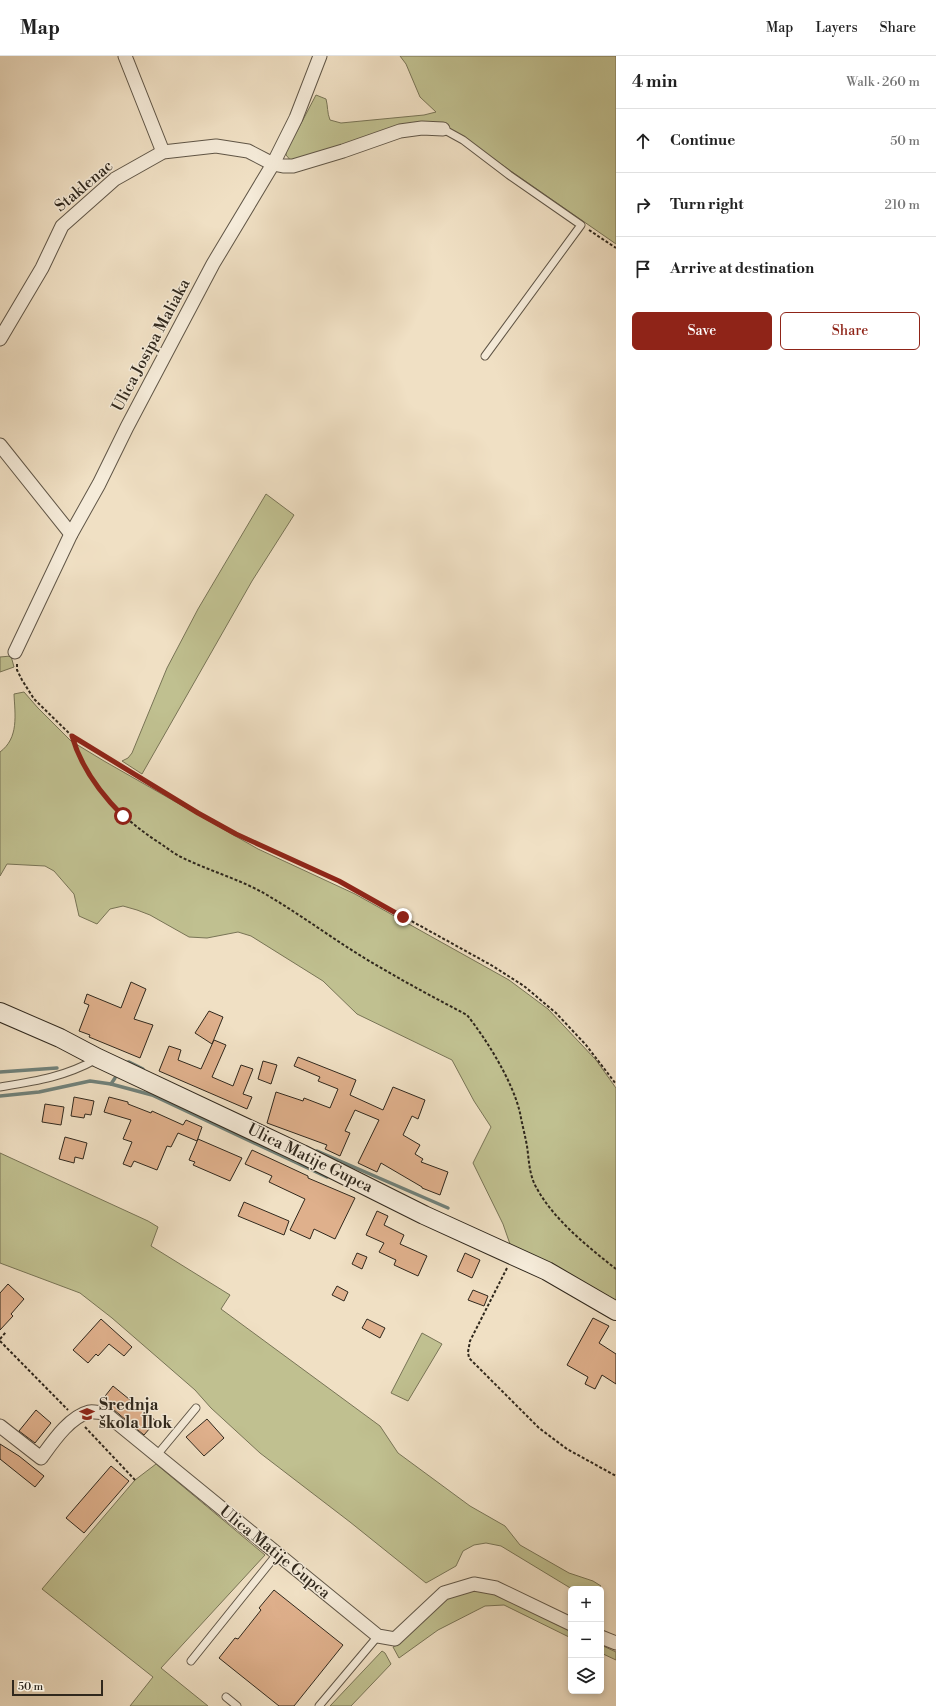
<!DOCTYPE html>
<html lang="en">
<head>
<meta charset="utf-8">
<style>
	:root { --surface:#fff; --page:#f6f6f6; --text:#222; --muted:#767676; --line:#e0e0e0; --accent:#8f2418 }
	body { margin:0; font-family:"Libre Bodoni",serif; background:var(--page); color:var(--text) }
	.controls { position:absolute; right:12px; bottom:12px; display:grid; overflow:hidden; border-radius:6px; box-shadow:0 2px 6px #0003 }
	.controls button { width:36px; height:36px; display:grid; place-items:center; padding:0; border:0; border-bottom:1px solid var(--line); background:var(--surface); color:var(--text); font:20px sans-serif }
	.scale { position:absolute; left:12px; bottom:10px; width:91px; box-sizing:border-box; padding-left:4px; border:2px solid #30281d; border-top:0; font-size:11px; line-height:14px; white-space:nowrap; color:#30281d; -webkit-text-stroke:3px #f5ebd9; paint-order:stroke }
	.stop { position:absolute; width:12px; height:12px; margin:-9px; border:3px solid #8f2418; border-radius:50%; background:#fff }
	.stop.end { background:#8f2418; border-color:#fff; box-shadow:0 1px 4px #0008 }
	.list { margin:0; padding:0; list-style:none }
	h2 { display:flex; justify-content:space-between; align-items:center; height:52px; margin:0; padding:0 16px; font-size:17px }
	h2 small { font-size:13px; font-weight:400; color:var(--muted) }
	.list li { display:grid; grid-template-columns:26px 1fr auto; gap:12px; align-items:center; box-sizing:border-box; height:64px; padding:0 16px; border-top:1px solid var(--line) }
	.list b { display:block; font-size:15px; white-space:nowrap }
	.list em { font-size:13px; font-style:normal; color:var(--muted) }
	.actions { display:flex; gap:8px; padding:12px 16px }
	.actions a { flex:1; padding:9px 0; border:1px solid var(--accent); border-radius:6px; text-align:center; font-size:14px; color:var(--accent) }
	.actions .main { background:var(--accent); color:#fff }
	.icon { flex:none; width:22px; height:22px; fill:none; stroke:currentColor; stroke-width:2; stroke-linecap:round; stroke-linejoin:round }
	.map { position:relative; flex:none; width:616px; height:1650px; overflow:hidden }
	header { display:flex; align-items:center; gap:24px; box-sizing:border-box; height:56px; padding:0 20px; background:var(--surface); border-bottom:1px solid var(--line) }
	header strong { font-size:19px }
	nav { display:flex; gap:22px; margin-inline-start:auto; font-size:14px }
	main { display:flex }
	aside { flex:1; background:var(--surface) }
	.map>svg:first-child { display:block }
</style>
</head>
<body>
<header>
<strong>Map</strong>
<nav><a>Map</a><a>Layers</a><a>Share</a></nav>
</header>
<main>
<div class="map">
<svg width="616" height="1650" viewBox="0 0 616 1650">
	<rect width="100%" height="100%" fill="#f0e0c4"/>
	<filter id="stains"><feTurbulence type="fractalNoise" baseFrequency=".005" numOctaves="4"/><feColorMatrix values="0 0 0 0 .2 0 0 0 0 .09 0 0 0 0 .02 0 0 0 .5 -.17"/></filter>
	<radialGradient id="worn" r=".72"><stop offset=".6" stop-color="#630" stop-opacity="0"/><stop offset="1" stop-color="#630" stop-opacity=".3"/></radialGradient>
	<g fill="#c0c090" stroke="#787456">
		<path d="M 400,0 L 616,0 L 616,188 L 459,79 L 422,68 L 292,106 L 286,99 L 286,96 L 316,39 L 326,43 C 328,50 327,57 330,64 L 341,67 L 424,59 L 436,56 L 420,41 L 406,8 Z"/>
		<path d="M 266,438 L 294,459 L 252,525 L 142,718 L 122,705 L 128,702 L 132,697 L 167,612 L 198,553 Z"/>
		<path d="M 11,600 L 14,611 L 0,616 L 0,601 Z"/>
		<path d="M 24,636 L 38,652 L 71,685 L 104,705 L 258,793 L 355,838 L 509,924 L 548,953 L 596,1004 L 616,1032 L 616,1246 L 580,1224 L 511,1191 L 503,1168 L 473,1107 L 491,1071 L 474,1045 L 452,1004 L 357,958 L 323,925 L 251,880 L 238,876 L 207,882 L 189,881 L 150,859 L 137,854 L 123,850 L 110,853 L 97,868 L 79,860 L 74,838 L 54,815 L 45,810 L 7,808 L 0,820 L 0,696 C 19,682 15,659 14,638 Z"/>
		<path d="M 0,1097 L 148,1165 L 158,1171 L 151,1190 L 230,1239 L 221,1253 L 380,1370 L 398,1397 L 470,1450 L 505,1470 L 520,1489 L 569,1517 L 593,1525 L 601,1530 L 598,1533 L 572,1533 L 501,1490 L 486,1487 L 474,1489 L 463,1495 L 456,1510 L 426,1527 L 350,1466 L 260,1397 L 211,1352 L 195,1334 L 112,1262 L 80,1237 L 0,1207 Z"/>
		<path d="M 422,1277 L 442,1288 L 408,1345 L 391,1337 Z"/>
		<path d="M 156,1408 L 265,1499 L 161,1612 L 208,1650 L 130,1650 L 153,1621 L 42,1533 L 135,1424 Z"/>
		<path d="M 466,1534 L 489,1535 L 571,1575 L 571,1582 L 504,1549 L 485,1550 L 438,1574 L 399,1602 L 393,1591 L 399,1588 C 419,1567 437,1543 466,1534 Z"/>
		<path d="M 601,1589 L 616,1596 L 616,1604 L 601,1597 Z"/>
		<path d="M 382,1595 L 385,1597 L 391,1608 L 351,1650 L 330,1650 Z"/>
	</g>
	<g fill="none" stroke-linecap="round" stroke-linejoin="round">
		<g stroke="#70817a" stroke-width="3.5">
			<path d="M 125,1007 L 129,1006 L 143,1013"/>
			<path d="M 0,1016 L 57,1012"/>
			<path d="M 111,1028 L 115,1022"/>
			<path d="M 0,1040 L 39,1036 L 90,1025 L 111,1028 L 152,1039 L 327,1121"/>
			<path d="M 317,1095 L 448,1152"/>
		</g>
	</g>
	<g fill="#dfb08c" stroke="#30281d">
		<path d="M 131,926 L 146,933 L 134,963 L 153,969 L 140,1002 L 89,981 L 90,979 L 79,975 L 89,949 L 84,947 L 87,938 L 121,952 Z"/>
		<path d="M 209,955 L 223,961 L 212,988 L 195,977 Z"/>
		<path d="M 214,984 L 226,989 L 212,1021 L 233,1030 L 241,1009 L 253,1013 L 243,1038 L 252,1041 L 247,1053 L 159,1015 L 169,990 L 181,994 L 178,1004 L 201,1013 Z"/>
		<path d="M 298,1001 L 356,1024 L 350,1039 L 383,1054 L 393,1031 L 425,1044 L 418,1063 L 412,1060 L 403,1079 L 420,1089 L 415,1098 L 423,1103 L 421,1106 L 448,1116 L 440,1139 L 422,1132 L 422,1131 L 381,1107 L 377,1116 L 358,1107 L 379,1064 L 355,1054 L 345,1075 L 350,1077 L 340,1100 L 325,1093 L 327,1089 L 267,1067 L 276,1036 L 303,1045 L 304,1042 L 330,1052 L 338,1033 L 318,1025 L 320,1021 L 294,1010 Z"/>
		<path d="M 263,1005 L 277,1009 L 271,1028 L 258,1023 Z"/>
		<path d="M 74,1041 L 94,1045 L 91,1059 L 85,1058 L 84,1062 L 71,1060 Z"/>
		<path d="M 109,1041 L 128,1046 L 128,1048 L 151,1057 L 152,1055 L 183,1069 L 186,1064 L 202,1071 L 197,1085 L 178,1077 L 171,1091 L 167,1090 L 157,1114 L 134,1105 L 131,1111 L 123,1108 L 132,1086 L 123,1083 L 131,1064 L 104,1056 Z"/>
		<path d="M 45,1048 L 64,1051 L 61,1069 L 42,1066 Z"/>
		<path d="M 65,1081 L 87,1087 L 83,1103 L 75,1101 L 74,1107 L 59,1103 Z"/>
		<path d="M 198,1083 L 242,1102 L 230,1125 L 193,1109 L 195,1106 L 189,1104 Z"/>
		<path d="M 252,1094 L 308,1120 L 308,1122 L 355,1142 L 335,1183 L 314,1173 L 310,1183 L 290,1174 L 305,1143 L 269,1126 L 272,1120 L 245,1108 Z"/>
		<path d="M 244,1146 L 289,1165 L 284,1179 L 238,1160 Z"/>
		<path d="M 377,1155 L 388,1160 L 384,1169 L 404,1179 L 400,1188 L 427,1200 L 418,1220 L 394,1209 L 396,1204 L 379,1196 L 384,1187 L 366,1179 Z"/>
		<path d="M 357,1197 L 367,1201 L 362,1213 L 352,1208 Z"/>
		<path d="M 465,1197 L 480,1204 L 472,1222 L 457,1215 Z"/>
		<path d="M 8,1228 L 24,1243 L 11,1258 L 13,1260 L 0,1274 L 0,1237 Z"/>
		<path d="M 337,1230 L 348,1236 L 344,1245 L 332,1239 Z"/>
		<path d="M 473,1234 L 488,1240 L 484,1250 L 468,1244 Z"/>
		<path d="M 593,1262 L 609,1270 L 599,1287 L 616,1298 L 616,1328 L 602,1319 L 595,1333 L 585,1328 L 588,1321 L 567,1309 Z"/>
		<path d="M 101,1263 L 132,1291 L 124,1300 L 109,1288 L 98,1300 L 96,1298 L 88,1307 L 73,1294 Z"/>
		<path d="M 367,1263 L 385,1272 L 380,1282 L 362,1272 Z"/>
		<path d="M 113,1330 L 156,1365 L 144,1379 L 102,1344 Z"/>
		<path d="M 36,1354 L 51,1367 L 35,1387 L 19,1375 Z"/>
		<path d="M 207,1363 L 224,1382 L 204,1400 L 186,1381 Z"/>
		<path d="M 0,1388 L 19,1400 L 44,1420 L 35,1431 L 0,1403 Z"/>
		<path d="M 111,1410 L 129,1425 L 84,1477 L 66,1462 Z"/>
		<path d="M 274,1534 L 343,1589 L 294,1650 L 279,1650 L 219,1602 L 235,1582 L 238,1583 L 261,1554 L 259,1552 Z"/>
	</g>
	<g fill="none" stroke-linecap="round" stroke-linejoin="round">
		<g stroke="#605647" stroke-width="9">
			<g id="lane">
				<path d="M 443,73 L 463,84 L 509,119 L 581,169 L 485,300"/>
				<path d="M 0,1031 C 37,1025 64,1021 97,1003"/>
				<path d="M 157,1399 L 196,1352"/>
				<path d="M 191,1605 L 277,1498"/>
				<path d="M 226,1641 L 237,1650"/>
				<path d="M 319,1650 L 378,1580"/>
			</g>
		</g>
		<g stroke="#605647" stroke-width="15">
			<g id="street">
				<path d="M 125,0 L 163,96"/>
				<path d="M 0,283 L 42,212 L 62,170 L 115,123 L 163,96 L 216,90 L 248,95 L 273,108 L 283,110 L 293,110 L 343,95 L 400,75 L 422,72 L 443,73"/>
				<path d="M 0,389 L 71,478"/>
				<path d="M 15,596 L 71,478 L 99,428 L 127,371 L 213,208 L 273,108 L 296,62 L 320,0"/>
				<path d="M 0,1370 L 41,1402 C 52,1387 69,1361 89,1356 C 93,1355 100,1357 105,1357 L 378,1580 L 395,1583 L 444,1537 L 474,1528 L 496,1532 L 571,1568"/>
				<path d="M 601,1581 L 616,1587"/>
			</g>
		</g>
		<g stroke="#30281d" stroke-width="20">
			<path id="secondary" d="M 0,956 L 60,982 L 98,1002 L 302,1098 L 424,1159 L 547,1215 L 616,1255"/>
		</g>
		<g stroke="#30281d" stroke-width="2" stroke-dasharray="3 2" stroke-linecap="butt">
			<path d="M 589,174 L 616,192"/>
			<path d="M 17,608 L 17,614 L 22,624 L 34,643 L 72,680 L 198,757 L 236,778 L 339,825 L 491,909 L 524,930 L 556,957 L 586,989 L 616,1028"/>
			<path d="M 72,680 C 85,727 119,760 158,786 C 166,791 173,797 181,801 C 209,815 240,823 267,839 C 301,859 333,883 366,903 C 399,923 433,941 467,959 C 487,984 513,1026 520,1057 C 522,1068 525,1079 527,1090 C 529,1104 529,1118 536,1131 C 554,1164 587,1190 616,1213"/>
			<path d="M 507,1212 L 470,1285 L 468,1296 L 469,1302 L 539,1372 L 567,1393 L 616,1420"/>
			<path d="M 0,1283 L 6,1276"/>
			<path d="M 0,1285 L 68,1354"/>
			<path d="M 85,1371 L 135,1424"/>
		</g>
		<use href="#lane" stroke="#f5ebd9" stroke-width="7"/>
		<use href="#street" stroke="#f5ebd9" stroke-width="13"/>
		<use href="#secondary" stroke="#f5ebd9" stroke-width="18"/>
	</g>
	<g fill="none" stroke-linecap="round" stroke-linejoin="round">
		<path stroke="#8f2418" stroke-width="5" d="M 123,760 C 100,737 81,712 72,680 L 198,757 L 236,778 L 339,825 L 403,861"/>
	</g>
	<defs>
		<g id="school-bare" transform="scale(1.2)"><path d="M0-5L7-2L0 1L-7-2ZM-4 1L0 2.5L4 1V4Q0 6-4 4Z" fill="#8f2418" stroke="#f5ebd9" stroke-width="2.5" paint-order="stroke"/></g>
	</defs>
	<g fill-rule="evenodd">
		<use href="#school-bare" x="87" y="1358"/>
	</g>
	<g text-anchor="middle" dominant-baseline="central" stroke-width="3" stroke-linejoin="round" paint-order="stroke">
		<g font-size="16" fill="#30281d" stroke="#f5ebd9">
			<text transform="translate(84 130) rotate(-40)">Staklenac</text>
			<text transform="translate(151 289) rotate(-62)">Ulica Josipa Maliaka</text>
			<text transform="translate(310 1102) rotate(26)">Ulica Matije Gupca</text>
			<text transform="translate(275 1496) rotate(39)">Ulica Matije Gupca</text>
		</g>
		<g font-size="16" font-weight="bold" fill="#30281d" stroke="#f5ebd9" text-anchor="start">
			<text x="99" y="1349">Srednja<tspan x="99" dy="18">škola Ilok</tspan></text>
		</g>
	</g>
	<rect width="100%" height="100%" filter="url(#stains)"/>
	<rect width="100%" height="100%" fill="url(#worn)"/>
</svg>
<div class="controls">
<button>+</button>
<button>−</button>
<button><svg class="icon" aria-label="layers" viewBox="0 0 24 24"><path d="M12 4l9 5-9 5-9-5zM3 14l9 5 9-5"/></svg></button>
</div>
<div class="scale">50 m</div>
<div class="stop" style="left:123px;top:760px"></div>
<div class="stop end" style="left:403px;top:861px"></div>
</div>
<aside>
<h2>4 min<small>Walk · 260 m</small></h2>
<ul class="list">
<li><svg class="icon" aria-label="ahead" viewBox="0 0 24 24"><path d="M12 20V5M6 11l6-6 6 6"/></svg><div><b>Continue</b></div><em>50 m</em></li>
<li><svg class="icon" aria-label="right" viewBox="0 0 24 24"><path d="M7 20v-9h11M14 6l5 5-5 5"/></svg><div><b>Turn right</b></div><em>210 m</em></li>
<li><svg class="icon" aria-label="arrive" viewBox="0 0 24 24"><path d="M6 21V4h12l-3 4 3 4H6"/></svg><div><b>Arrive at destination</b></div></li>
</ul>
<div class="actions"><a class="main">Save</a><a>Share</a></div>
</aside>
</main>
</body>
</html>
